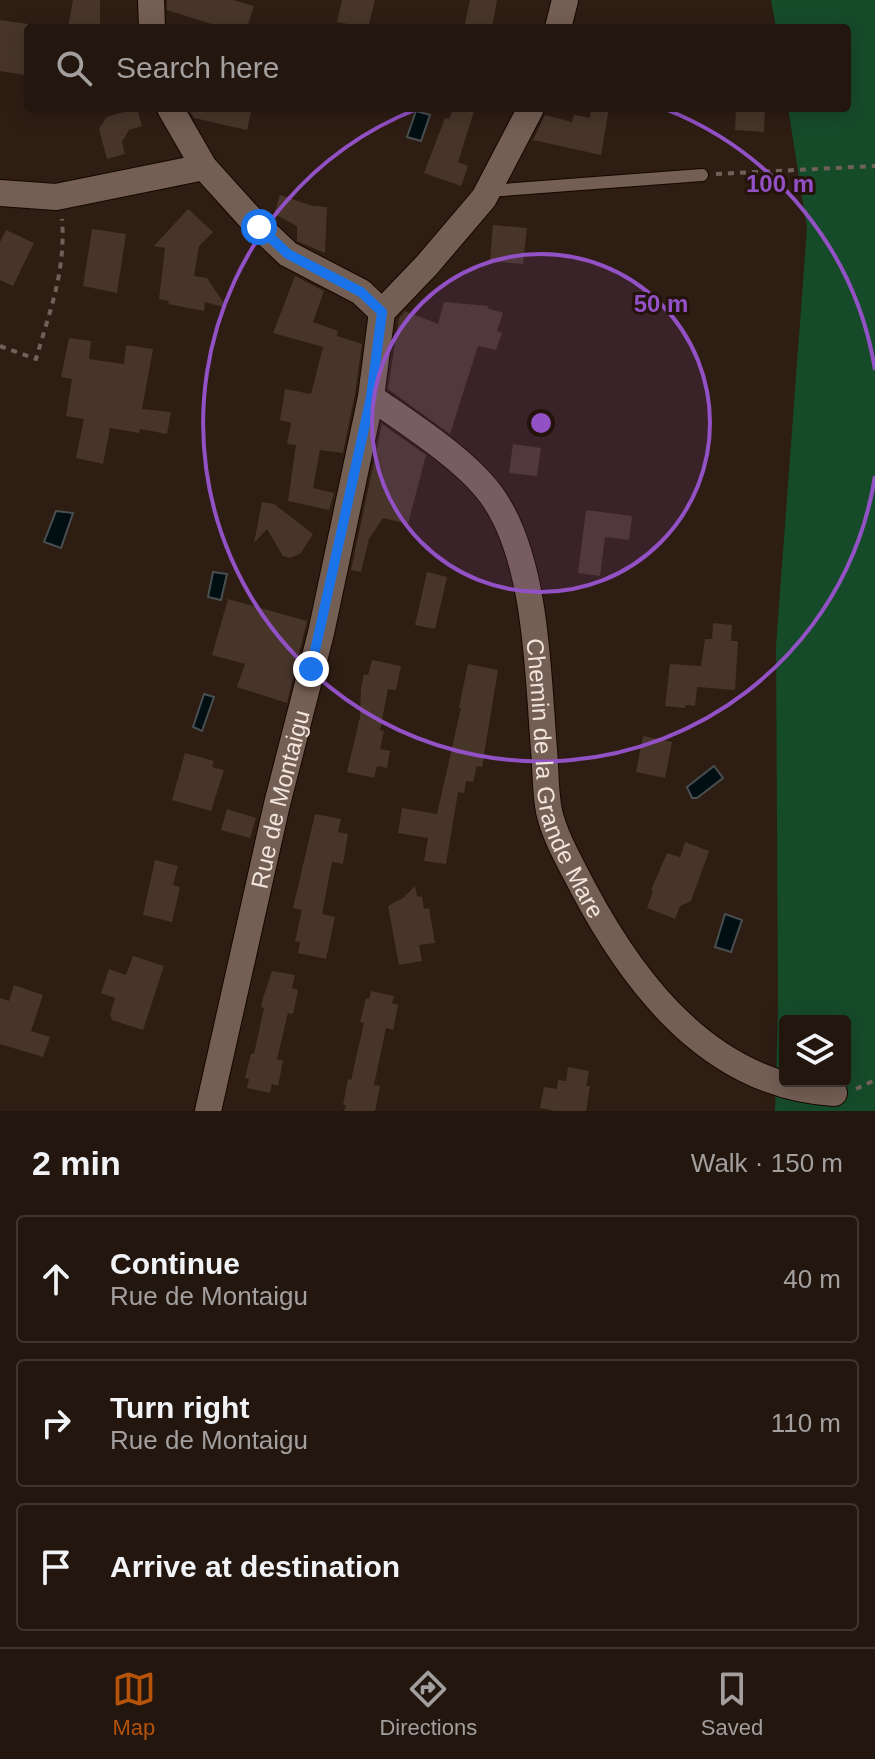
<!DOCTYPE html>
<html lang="en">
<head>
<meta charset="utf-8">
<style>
	:root { --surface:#22160e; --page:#2a1f17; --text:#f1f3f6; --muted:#a29f9e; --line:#3f352e; --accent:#b45309 }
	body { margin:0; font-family:Helvetica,sans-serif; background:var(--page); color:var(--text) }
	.controls { position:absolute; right:24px; bottom:24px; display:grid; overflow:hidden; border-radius:8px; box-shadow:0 4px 20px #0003 }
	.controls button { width:72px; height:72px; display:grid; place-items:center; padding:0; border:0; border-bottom:2px solid var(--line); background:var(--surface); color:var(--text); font:40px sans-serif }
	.stop { position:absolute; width:24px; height:24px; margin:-18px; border:6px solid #1a73e8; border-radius:50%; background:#fff }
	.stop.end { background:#1a73e8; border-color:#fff; box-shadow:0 2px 8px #0008 }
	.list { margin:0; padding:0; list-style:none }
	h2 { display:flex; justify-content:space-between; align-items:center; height:104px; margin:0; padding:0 32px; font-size:34px }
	h2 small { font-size:26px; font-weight:400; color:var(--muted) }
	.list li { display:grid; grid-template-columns:52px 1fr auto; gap:24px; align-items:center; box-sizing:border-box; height:128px; margin:0 16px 16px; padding:0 16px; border:2px solid var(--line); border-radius:8px }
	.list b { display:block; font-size:30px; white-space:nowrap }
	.list p { margin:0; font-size:26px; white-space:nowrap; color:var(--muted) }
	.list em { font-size:26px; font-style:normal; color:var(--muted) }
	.icon { flex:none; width:44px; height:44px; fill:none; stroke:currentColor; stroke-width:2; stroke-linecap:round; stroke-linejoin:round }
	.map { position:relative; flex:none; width:875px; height:1111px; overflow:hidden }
	.search { position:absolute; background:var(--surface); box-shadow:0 4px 20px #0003; left:24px; right:24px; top:24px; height:88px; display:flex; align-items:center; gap:20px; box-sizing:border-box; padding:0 28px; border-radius:8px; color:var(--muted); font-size:30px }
	.sheet { height:536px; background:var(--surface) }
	nav { display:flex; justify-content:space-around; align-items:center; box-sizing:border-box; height:112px; border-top:2px solid var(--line); background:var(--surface); font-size:22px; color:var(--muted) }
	nav a { display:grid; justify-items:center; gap:4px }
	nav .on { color:var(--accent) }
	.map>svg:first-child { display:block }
</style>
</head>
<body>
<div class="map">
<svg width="875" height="1111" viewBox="0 0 875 1111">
	<rect width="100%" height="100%" fill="#2e1d13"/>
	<path fill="#164b2a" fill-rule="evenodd" d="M 771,0 L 875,0 L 875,1111 L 775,1111 L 778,1011 L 776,646 L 807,228 L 788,108 L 847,108 L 847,28 L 776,28 ZM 785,1021 L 845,1021 L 845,1081 L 785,1081 Z"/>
	<g fill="#010f13" stroke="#494f50" stroke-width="2">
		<path d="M 416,111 L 430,115 L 421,141 L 407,137 Z"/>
		<path d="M 56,511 L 73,513 L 61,548 L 44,542 Z"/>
		<path d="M 213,572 L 227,574 L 221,600 L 208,597 Z"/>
		<path d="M 204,694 L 214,697 L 202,731 L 193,727 Z"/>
		<path d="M 714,766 L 723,778 L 697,798 L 692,798 L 687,787 Z"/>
		<path d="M 725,914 L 742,920 L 731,952 L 715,947 Z"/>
	</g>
	<g fill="#47352a">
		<path d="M 73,0 L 100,0 L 100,28 L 68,28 Z"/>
		<path d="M 167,0 L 233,0 L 254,6 L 247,28 L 224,28 L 167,10 Z"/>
		<path d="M 342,0 L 375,0 L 368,28 L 337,22 Z"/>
		<path d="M 470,0 L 497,0 L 492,28 L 464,28 Z"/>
		<path d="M 0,20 L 28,24 L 25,75 L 0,71 Z"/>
		<path d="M 137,108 L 142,126 L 129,130 L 122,142 L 125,154 L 107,159 L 99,129 L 107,117 Z"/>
		<path d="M 188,108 L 252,108 L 247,130 L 194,118 Z"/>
		<path d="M 453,108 L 475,108 L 458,162 L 468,166 L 461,186 L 424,173 L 445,118 L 449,119 Z"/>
		<path d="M 591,108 L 609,108 L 601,155 L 533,140 L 545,115 L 572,122 L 574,115 L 590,118 Z"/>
		<path d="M 736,108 L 765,108 L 764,132 L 735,130 Z"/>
		<path d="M 280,195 L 313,206 L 327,207 L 325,253 L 297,241 L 297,226 L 274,214 Z"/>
		<path d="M 188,209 L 213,232 L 199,246 L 194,276 L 207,278 L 227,308 L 205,302 L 204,311 L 168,304 L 169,301 L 159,299 L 165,248 L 154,246 Z"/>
		<path d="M 493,225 L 527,228 L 523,264 L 490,261 Z"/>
		<path d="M 92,229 L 126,234 L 117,293 L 83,286 Z"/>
		<path d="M 6,230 L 34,243 L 13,286 L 0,280 L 0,242 Z"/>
		<path d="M 295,276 L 324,291 L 313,322 L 338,331 L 337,336 L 362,344 L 355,394 L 343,453 L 320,450 L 313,488 L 334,493 L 329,510 L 288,501 L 296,445 L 287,444 L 291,423 L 280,420 L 285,389 L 311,394 L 323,347 L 273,333 Z"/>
		<path d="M 444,302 L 489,306 L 487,308 L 503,313 L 497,331 L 502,333 L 496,350 L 478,346 L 450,434 L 388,389 L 399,318 L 405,311 L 438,324 Z"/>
		<path d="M 69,338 L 91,341 L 89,359 L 124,364 L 126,345 L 153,349 L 142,409 L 171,412 L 167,434 L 140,429 L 139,433 L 110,428 L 103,464 L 76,458 L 84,419 L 66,416 L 72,379 L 61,377 Z"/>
		<path d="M 382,424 L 426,455 L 408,524 L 383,518 L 369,539 L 361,572 L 351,570 Z"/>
		<path d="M 513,444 L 541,448 L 537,476 L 509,473 Z"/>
		<path d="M 262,502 L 274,504 L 313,534 L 300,554 L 290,558 L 283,556 L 267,529 L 254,543 Z"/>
		<path d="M 586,510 L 632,516 L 629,540 L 605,537 L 600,576 L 578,573 Z"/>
		<path d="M 427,572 L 447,577 L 435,629 L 415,625 Z"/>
		<path d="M 228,599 L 307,621 L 287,703 L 237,687 L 245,664 L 212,655 Z"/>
		<path d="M 713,623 L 732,625 L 731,641 L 738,641 L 735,690 L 697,687 L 695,706 L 685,705 L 685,708 L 665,706 L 670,664 L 701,666 L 705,639 L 712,639 Z"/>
		<path d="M 372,660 L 401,666 L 396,690 L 388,689 L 380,730 L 384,731 L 380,749 L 390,751 L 387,768 L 377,766 L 374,778 L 347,772 L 360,717 L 361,688 L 364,674 L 368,675 Z"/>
		<path d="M 468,664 L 498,670 L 482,767 L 477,766 L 473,782 L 466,781 L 464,793 L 458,792 L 446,864 L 424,861 L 428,838 L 398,833 L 402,808 L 437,814 L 461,708 L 459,707 Z"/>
		<path d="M 643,736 L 672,742 L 665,778 L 636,772 Z"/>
		<path d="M 185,753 L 214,761 L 212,767 L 224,770 L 211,811 L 172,800 Z"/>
		<path d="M 227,809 L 256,818 L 250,838 L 221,830 Z"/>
		<path d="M 315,814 L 341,819 L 338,832 L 348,834 L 343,864 L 332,862 L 322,914 L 335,917 L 326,959 L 298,953 L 300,942 L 295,941 L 302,910 L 293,908 Z"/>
		<path d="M 685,842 L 709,851 L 691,901 L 680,906 L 675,919 L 647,908 L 653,891 L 651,890 L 667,853 L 680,857 Z"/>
		<path d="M 155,860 L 178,866 L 173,885 L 180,887 L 172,922 L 143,915 Z"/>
		<path d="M 415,886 L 417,896 L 422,897 L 424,909 L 429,908 L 435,943 L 419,945 L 422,961 L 399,965 L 388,906 L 403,898 Z"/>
		<path d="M 133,956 L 164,966 L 143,1030 L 112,1020 L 110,1015 L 115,998 L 101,993 L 109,969 L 126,975 Z"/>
		<path d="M 272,971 L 295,975 L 292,988 L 298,990 L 293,1014 L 288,1013 L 277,1059 L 283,1061 L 278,1086 L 272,1084 L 270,1093 L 247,1088 L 249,1079 L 245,1078 L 251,1054 L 254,1054 L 264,1008 L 261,1007 L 263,998 Z"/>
		<path d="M 14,985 L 43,995 L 31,1031 L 50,1037 L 43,1057 L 0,1044 L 0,998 L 9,1001 Z"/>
		<path d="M 371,991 L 394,996 L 392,1003 L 398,1005 L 395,1021 L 393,1030 L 386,1028 L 374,1085 L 380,1086 L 375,1111 L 344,1111 L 346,1105 L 343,1105 L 348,1079 L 351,1080 L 364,1023 L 360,1022 L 366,998 L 369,999 Z"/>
		<path d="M 568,1067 L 589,1071 L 586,1086 L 590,1086 L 586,1111 L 555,1111 L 540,1108 L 544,1087 L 557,1089 L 558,1080 L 566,1081 Z"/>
	</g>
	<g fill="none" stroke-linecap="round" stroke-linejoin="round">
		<g stroke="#150701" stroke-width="14">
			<path id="service" d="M 489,191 L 702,175"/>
		</g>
		<g stroke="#150701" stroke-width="28">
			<g id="minor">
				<path d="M 151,0 L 152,28"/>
				<path d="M 558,28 L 565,0"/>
				<path d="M 170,108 L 204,167 L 251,219 L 288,254 L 361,292 L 382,312"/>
				<path d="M 0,193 L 56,197 L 204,167"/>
				<path d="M 382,312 L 427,265 L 484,198 L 531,108"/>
				<path id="s1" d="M 371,397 C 409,424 472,463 496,502 C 537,566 538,675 544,750 C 546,770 545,792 549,811 C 555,838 571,864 583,888 C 636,988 713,1086 834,1093"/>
				<path id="s2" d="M 208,1111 L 277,804 L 321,633 L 371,397 L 382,312"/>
			</g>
		</g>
		<g stroke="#706158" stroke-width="4" stroke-dasharray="6 6" stroke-linecap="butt">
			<path d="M 716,174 L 875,166"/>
			<path d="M 0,346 L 36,359 C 50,310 66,271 62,219"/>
			<path d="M 856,1089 L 875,1080"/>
		</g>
		<use href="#service" stroke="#745f54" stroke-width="12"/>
		<use href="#minor" stroke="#745f54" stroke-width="26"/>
	</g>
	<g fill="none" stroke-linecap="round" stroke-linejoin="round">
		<path stroke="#1a73e8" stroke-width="10" d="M 259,227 L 288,254 L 361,292 L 382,312 L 371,397 L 311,669"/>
	</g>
	<circle cx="541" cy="423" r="169" fill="#9251c5" fill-opacity=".12"/>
	<g fill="none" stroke="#9251c5" stroke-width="4">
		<circle cx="541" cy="423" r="169"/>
		<path d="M875 476A338 338 0 1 1 417 109M665 109A338 338 0 0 1 875 370"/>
	</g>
	<g text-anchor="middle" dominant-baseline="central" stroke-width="6" stroke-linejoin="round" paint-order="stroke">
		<g font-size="24" fill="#f0e4dd" stroke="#24130a">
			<text stroke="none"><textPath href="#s1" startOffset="452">Chemin de la Grande Mare</textPath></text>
			<text stroke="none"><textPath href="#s2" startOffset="320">Rue de Montaigu</textPath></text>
		</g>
	</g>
	<circle cx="541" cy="423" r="12" fill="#9251c5" stroke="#24130a" stroke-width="4"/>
	<g font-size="24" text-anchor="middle" font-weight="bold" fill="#9251c5" stroke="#24130a" stroke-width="6" stroke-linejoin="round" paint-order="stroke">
		<text x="780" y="192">100 m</text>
		<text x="661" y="312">50 m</text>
	</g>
</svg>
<div class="controls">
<button><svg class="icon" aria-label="layers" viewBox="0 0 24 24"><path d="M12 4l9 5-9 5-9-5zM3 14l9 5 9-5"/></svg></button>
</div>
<div class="stop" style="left:259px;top:227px"></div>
<div class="stop end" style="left:311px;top:669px"></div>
<div class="search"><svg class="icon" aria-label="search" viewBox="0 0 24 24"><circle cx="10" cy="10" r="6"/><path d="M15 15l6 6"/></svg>Search here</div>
</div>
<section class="sheet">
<h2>2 min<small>Walk · 150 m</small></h2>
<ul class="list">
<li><svg class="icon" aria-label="ahead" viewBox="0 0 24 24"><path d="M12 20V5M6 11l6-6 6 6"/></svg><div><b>Continue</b><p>Rue de Montaigu</p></div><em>40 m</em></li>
<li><svg class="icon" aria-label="right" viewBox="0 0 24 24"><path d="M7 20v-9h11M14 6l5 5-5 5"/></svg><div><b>Turn right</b><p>Rue de Montaigu</p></div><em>110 m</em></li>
<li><svg class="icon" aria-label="arrive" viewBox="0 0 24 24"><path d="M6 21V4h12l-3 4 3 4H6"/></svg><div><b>Arrive at destination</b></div></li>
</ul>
</section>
<nav>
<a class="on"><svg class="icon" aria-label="map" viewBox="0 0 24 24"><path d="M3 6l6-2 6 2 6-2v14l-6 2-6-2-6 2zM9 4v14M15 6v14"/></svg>Map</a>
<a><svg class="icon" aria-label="directions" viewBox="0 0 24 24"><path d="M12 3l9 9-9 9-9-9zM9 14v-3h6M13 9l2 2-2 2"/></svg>Directions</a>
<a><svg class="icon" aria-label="saved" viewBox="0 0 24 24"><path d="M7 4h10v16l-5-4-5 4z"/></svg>Saved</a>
</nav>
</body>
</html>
